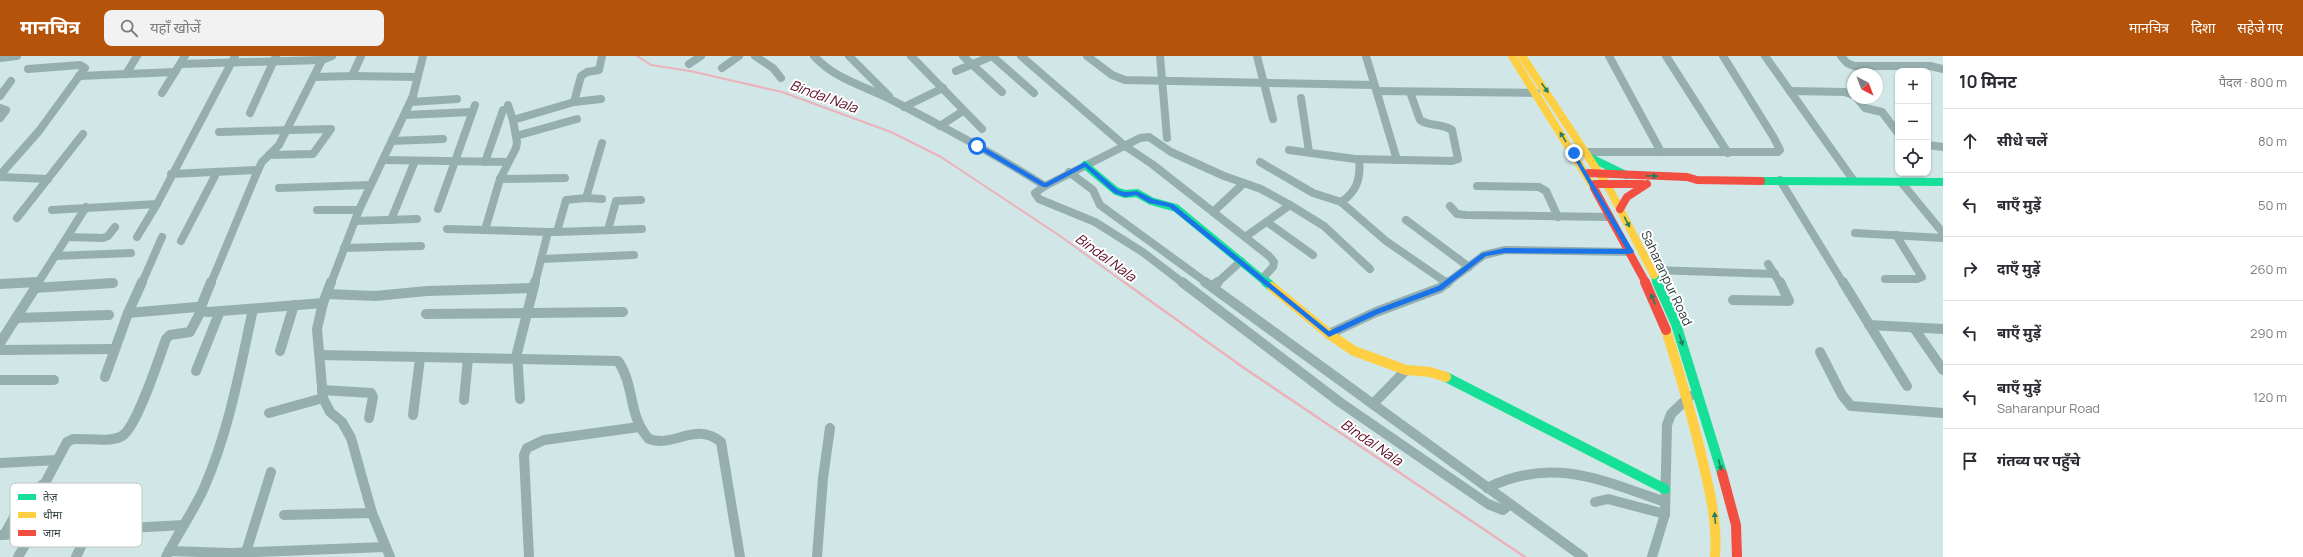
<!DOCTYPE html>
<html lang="hi">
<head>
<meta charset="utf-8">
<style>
	:root { --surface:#fff; --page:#f2f2f3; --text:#2b2b33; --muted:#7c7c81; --line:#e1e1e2; --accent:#b45309 }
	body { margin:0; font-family:Manrope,"Noto Sans Devanagari",sans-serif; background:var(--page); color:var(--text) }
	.controls { position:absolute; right:12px; top:12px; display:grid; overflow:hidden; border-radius:8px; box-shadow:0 1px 3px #0004 }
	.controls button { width:36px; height:36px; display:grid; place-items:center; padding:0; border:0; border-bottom:1px solid var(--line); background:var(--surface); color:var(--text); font:20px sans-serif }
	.compass { position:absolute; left:1847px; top:12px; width:36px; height:36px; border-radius:50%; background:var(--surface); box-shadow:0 1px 3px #0004; rotate:138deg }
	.stop { position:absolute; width:12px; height:12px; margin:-9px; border:3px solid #1a73e8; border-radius:50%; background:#fff }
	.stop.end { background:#1a73e8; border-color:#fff; box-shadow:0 1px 4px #0008 }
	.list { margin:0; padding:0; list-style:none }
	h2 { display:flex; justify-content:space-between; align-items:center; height:52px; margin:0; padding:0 16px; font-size:17px }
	h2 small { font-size:13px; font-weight:400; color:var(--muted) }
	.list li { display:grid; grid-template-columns:26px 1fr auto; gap:12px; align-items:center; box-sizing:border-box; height:64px; padding:0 16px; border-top:1px solid var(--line) }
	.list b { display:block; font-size:15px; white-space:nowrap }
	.list p { margin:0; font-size:13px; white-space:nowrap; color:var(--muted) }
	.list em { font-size:13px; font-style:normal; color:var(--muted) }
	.icon { flex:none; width:22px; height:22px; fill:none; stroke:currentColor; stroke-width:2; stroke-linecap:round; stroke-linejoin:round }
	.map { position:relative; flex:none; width:1943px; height:501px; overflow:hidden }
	header { display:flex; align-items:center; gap:24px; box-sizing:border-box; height:56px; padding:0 20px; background:var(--accent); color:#fff }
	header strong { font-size:19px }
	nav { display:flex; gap:22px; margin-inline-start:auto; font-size:14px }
	.search { width:280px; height:36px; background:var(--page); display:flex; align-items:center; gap:10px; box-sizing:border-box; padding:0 14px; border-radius:8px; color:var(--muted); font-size:15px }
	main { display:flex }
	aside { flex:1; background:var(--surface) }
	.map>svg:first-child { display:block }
</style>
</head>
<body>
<header>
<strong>मानचित्र</strong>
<div class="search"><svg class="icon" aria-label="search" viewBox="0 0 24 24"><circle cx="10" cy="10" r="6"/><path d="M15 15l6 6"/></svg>यहाँ खोजें</div>
<nav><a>मानचित्र</a><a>दिशा</a><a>सहेजे गए</a></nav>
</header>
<main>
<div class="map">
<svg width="1943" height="501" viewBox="0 0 1943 501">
	<rect width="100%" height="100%" fill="#d1e6e6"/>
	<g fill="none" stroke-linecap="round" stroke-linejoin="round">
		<path stroke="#ecb2bb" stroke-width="2" d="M 637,0 L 651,9 L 690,15 L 782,36 L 891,76 L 941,101 L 1063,182 L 1125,227"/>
		<path stroke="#ecb2bb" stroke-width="2.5" d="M 1124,226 L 1244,312 L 1525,501"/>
		<g stroke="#95afaf" stroke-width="8">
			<path d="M 755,0 L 773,12 L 781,22"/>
			<path d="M 814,0 C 835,23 864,30 890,43 C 943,71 995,98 1045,130 L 1140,82 L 1149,81 L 1171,96 L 1224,120 L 1261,133 L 1290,149 L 1324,170 L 1370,213"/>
			<path d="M 849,0 L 889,40"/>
			<path d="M 911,0 L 982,73"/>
			<path d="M 963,0 L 1002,36"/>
			<path d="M 992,0 L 1034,37"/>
			<path d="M 1021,0 L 1125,90 L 1152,108 L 1269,200 L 1274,206 L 1273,211 L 1262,223"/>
			<path d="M 1087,0 L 1112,19 L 1125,24 L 1374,29"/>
			<path d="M 1160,0 L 1167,82"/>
			<path d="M 1257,0 L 1273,63"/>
			<path d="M 1366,0 L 1397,104"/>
			<path d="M 1609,0 L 1661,96"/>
			<path d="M 1666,0 L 1728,97"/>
			<path d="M 1765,0 L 1854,125"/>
			<path d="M 1841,0 L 1847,7 L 1854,10 L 1930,10 L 1943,13"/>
			<path d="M 0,2 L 17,0"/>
			<path d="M 322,4 L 332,0"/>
			<path d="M 181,8 L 322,4 L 279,89 L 262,106 L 258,114 L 211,227"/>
			<path d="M 689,8 L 701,0"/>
			<path d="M 722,12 L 739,0"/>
			<path d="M 956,15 L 992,0"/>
			<path d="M 126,18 L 137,0"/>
			<path d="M 79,20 L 175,16"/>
			<path d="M 352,20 L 417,21"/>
			<path d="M 314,21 L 352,20 L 361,0"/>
			<path d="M 1377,35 L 1536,37"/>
			<path d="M 1790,35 L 1845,36 L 1853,39"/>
			<path d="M 162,37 L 185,0"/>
			<path d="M 0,40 L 11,25"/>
			<path d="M 1301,42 L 1309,96"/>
			<path d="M 1857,42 L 1865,52 L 1882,56 L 1898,77"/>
			<path d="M 411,46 L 457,43"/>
			<path d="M 574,46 L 601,43"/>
			<path d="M 508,49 L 513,64"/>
			<path d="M 904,51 L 943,32"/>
			<path d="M 0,52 L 6,54 L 0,62"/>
			<path d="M 250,57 L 276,0"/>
			<path d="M 405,59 L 472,56"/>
			<path d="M 940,70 L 963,55"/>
			<path d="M 219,76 L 331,73 L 313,98 L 269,99"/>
			<path d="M 516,80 L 577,63"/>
			<path d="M 392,85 L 443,83"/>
			<path d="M 1928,89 L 1943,91"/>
			<path d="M 1289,94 L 1355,103 L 1452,105 L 1458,103 L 1452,74 C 1442,67 1430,71 1420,64 L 1410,36"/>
			<path d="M 1586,96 L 1778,96 L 1780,94 L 1774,82 L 1723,0"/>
			<path d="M 383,104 L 508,106"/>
			<path d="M 485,106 L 503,54"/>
			<path d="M 1260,106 L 1313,137 L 1341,146 C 1357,136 1361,122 1359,103"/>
			<path d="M 1069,116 L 1093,134 L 1100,149 L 1207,227"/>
			<path d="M 171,118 L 258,114"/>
			<path d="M 0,119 L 39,75 L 85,12 L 80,9 L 28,13"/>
			<path d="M 0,121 L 48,123"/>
			<path d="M 500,123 L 565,122"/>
			<path d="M 1780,124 L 1843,227"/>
			<path d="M 1901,126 L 1943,177"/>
			<path d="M 1045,130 L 1035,137 L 1039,143 L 1095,166 L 1144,197 L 1183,227"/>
			<path d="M 1477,130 L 1539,131 L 1546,135 L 1558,161"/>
			<path d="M 279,132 L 370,129"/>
			<path d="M 586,142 L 602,143"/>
			<path d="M 1341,146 L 1386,185 L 1447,227"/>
			<path d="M 1450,150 L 1457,158 L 1466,159 L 1609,161"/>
			<path d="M 438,153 L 475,49"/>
			<path d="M 52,154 L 157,148 L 235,0"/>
			<path d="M 317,154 L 359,154"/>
			<path d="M 1213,156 L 1244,127"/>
			<path d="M 17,162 L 83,78"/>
			<path d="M 391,164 L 415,105"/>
			<path d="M 1406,164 L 1469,211"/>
			<path d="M 355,165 L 417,163"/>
			<path d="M 1267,166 L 1313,199"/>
			<path d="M 447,173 L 485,174"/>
			<path d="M 608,174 L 616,145 L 641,144"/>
			<path d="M 548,176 L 485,174 L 500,123 L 516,92 L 517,86 L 513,64 L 574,46 L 581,20 L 587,16 L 599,14 L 602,0"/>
			<path d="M 557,176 L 642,173"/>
			<path d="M 1855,177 L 1943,182"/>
			<path d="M 68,181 L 103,182 L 108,180 L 115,171"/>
			<path d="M 137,181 L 157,148"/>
			<path d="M 1245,181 L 1290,149"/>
			<path d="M 181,185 L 217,116"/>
			<path d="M 344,192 L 421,190"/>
			<path d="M 55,200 L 131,197"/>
			<path d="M 541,203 L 634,199"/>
			<path d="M 1768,208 L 1780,227"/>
			<path d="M 1652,214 L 1775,218"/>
			<path d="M 1885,223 L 1917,223 L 1922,221 L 1896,179"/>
			<path d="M 23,227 L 38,226"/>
			<path d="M 38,227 L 86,151"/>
			<path d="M 142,227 L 162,181"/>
			<path d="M 331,227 L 359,154 L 413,40 L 423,0"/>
			<path d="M 535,227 L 548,176 L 557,176 L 566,144 L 586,142 L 602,87"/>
			<path d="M 1217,227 L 1241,205"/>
			<path d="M 1447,227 L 1484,199 L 1505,194 L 1630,196"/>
		</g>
		<g stroke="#95afaf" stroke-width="10">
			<path d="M 331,226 L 323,247 L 317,273 L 323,342 L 330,356 L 342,366 L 351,382 L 372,457 L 390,501"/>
			<path d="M 1182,226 L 1341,347 L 1488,448 L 1503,454 L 1510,448"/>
			<path d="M 1205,226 L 1583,501"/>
			<path d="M 1445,226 L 1447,227"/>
			<path d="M 1843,226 L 1907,330"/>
			<path d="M 0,228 L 38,226"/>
			<path d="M 1213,230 L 1218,226"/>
			<path d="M 34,232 L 113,227"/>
			<path d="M 327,238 L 375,240 L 427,235 L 533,232"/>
			<path d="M 1733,244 L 1789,245 L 1780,226"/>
			<path d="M 200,253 L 211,226"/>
			<path d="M 128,257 L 197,251 L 201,255 L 209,256 L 323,247"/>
			<path d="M 426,258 L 623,256"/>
			<path d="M 16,262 L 109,259"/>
			<path d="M 1869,269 L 1943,273"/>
			<path d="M 1914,272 L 1943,314"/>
			<path d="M 1329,278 L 1376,256 L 1440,232 L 1448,226"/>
			<path d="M 0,287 L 39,226"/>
			<path d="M 0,294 L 114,293"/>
			<path d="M 280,295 L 294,249"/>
			<path d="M 1820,296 L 1842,339 L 1851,350 L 1943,357"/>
			<path d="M 320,299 L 618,305 C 635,329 628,361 649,383 C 675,392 695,365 721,386 L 740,501"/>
			<path d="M 196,315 L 220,255"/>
			<path d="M 105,321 L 128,257 L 142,226"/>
			<path d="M 0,324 L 54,324"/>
			<path d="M 322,334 L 371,337 L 373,341 L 369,362"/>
			<path d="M 520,343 L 517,297 L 535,226"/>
			<path d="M 464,344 L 468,302"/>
			<path d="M 1373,348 L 1406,314"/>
			<path d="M 269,357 L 323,342"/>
			<path d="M 413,359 L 420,302"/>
			<path d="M 0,407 L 57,404"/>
			<path d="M 1487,432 C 1552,400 1602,424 1665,446"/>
			<path d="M 1595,446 L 1608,443 L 1665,458"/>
			<path d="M 284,459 L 372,457"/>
			<path d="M 0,479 L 184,469"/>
			<path d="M 4,479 L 26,440 L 45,427 L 67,386 L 73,383 C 87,382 109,387 122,380 C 137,371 159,302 166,283 L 170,279 L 190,276 L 201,255"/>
			<path d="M 169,495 L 231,497 L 385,491"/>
			<path d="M 246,496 L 271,416"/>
			<path d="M 18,501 L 32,477"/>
			<path d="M 76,501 L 89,474"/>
			<path d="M 166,501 C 178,477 193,456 204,432 C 229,375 240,313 253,253"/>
			<path d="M 529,501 L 524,399 L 527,392 L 544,384 L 639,371"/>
			<path d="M 817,501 L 823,422 L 830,372"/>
			<path d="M 1652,501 L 1665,458 L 1667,369 L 1671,358 L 1690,340"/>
		</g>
		<g stroke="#16e098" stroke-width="8">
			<path d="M 1591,102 L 1626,119"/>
			<path d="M 1085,109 L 1116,135 L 1125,138 L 1137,137 L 1151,145 L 1176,152 L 1267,227"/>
			<path d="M 1761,125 L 1943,126"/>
			<path d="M 1654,219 L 1658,227"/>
		</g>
		<g stroke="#16e098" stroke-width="10">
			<path d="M 1266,226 L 1272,231"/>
			<path d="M 1657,226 L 1676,268 L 1722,417"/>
			<path d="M 1446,321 L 1665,433"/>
		</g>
		<g stroke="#ffcf43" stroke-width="8">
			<path d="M 1512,0 L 1594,132"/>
			<path d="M 1522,0 L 1610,134 L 1654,219"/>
		</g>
		<g stroke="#ffcf43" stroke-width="10">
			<path d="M 1272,231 L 1329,278 L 1354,295 L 1406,314 L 1430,316 L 1446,321"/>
			<path d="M 1666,274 C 1679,315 1691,356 1701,398 C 1709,432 1718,466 1715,501"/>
		</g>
		<g stroke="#f24e42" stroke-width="8">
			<path d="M 1588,117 L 1687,121 L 1697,124 L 1761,125"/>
			<path d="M 1595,128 L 1642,128"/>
			<path d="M 1594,132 L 1646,227"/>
			<path d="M 1620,153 L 1627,141 L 1647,128"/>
		</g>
		<g stroke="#f24e42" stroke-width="10">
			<path d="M 1645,226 L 1666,274"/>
			<path d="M 1722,417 L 1736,469 L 1737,501"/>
		</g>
	</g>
	<defs><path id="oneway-solid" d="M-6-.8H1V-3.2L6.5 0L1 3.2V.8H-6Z"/></defs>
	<g fill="#247e61">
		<use href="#oneway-solid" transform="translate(1545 32) rotate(55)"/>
		<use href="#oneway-solid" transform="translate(1563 81) rotate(-122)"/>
		<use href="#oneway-solid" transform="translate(1652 120) rotate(2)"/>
		<use href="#oneway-solid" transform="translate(1627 166) rotate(62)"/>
		<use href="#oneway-solid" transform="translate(1653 243) rotate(-111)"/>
		<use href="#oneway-solid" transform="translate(1681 284) rotate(72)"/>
		<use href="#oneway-solid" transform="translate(1720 409) rotate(74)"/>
		<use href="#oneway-solid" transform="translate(1715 462) rotate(-95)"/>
	</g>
	<path fill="#1a73e8" d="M 975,88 L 979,88 L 1045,127 L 1085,106 L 1118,134 L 1125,136 L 1137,135 L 1153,143 L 1173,148 L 1329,275 L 1374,254 L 1438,230 L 1482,197 L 1505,192 L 1626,193 L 1571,97 L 1574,95 L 1634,196 L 1630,198 L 1505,197 L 1486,200 L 1442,234 L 1378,258 L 1329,281 L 1169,151 L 1149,147 L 1136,139 L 1125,141 L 1114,137 L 1085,111 L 1047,131 L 1043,131 L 975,91 Z"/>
	<g text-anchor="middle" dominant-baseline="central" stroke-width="4" stroke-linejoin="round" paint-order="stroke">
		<g font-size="13" fill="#2e3d3d" stroke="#fff">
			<text transform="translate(1667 222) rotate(65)">Saharanpur Road</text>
		</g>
		<g font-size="14" font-style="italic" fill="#5b0921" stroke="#fff">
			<text transform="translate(824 40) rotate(20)">Bindal Nala</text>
			<text transform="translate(1106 201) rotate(36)">Bindal Nala</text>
			<text transform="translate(1372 386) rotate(34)">Bindal Nala</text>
		</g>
	</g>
	<rect x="10" y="427" width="132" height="64" rx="6" fill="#fff" stroke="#c0c5c5" stroke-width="1"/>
	<rect x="18" y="438" width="18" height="6" fill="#16e098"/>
	<rect x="18" y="456" width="18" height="6" fill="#ffcf43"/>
	<rect x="18" y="474" width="18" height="6" fill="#f24e42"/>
	<g font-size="11" fill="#2e3d3d">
		<text x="43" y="445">तेज़</text>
		<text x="43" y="463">धीमा</text>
		<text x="43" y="481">जाम</text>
	</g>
</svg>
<div class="controls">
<button>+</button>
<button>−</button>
<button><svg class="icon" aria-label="locate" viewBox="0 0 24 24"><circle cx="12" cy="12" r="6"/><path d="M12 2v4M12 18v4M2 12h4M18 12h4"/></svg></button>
</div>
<svg class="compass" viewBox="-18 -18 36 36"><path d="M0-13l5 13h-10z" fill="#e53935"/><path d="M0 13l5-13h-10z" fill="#7c7c81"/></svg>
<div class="stop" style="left:977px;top:90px"></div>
<div class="stop end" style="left:1574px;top:97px"></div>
</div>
<aside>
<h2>10 मिनट<small>पैदल · 800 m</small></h2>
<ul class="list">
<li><svg class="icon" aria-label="ahead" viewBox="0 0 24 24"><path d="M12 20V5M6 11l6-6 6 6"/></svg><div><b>सीधे चलें</b></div><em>80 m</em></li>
<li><svg class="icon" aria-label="left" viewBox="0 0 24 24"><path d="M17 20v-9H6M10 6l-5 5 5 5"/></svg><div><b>बाएँ मुड़ें</b></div><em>50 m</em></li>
<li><svg class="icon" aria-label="right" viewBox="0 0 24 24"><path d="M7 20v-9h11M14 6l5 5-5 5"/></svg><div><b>दाएँ मुड़ें</b></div><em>260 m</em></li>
<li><svg class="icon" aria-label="left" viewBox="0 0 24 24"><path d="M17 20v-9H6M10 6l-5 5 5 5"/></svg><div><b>बाएँ मुड़ें</b></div><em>290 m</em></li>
<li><svg class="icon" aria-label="left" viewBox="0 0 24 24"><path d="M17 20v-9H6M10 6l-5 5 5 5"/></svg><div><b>बाएँ मुड़ें</b><p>Saharanpur Road</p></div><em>120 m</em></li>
<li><svg class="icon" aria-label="arrive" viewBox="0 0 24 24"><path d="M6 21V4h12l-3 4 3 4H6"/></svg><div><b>गंतव्य पर पहुँचे</b></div></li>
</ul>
</aside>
</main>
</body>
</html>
